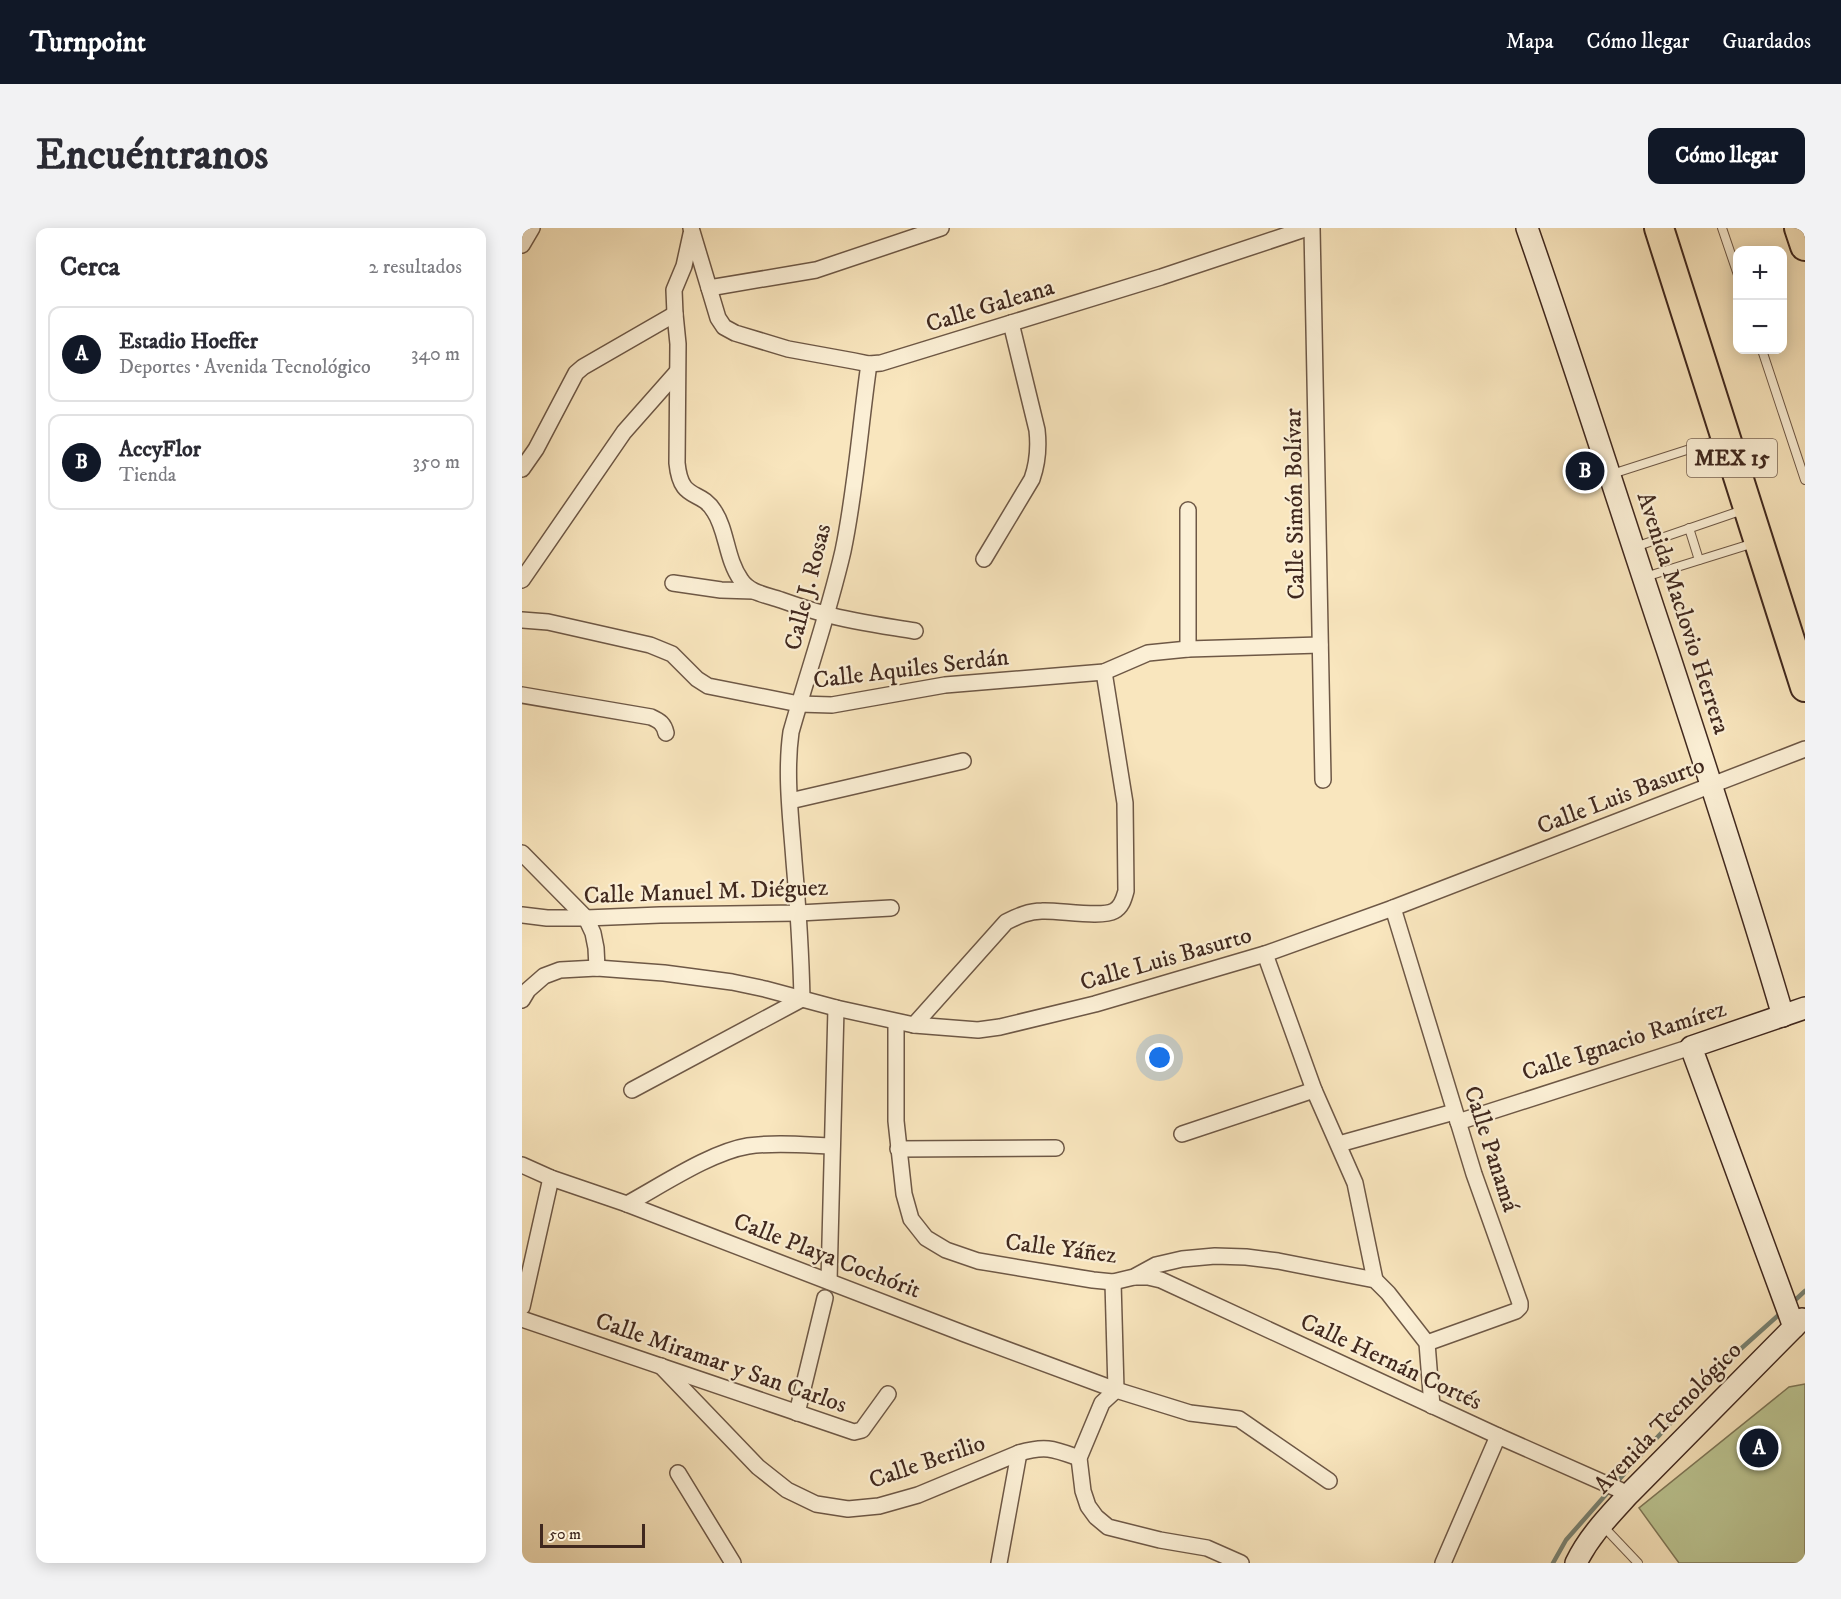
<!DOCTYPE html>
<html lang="es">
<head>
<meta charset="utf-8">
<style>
	:root { --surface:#fff; --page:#f2f2f3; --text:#2b2b33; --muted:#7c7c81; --line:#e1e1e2; --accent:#111827 }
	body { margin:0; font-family:"IM FELL DW Pica",serif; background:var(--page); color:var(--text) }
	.controls { position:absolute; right:18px; top:18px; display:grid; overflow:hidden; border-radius:12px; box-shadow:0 3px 15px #0003 }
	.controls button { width:54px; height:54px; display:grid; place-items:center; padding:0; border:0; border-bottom:2px solid var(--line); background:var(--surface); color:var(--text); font:30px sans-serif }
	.scale { position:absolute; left:18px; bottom:15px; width:105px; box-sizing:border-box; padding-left:6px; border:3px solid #40281e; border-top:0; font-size:16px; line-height:21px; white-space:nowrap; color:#40281e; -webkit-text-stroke:4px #fbefd5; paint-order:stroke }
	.you { position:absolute; left:638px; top:830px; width:21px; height:21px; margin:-15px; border:4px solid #fff; border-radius:50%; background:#1a73e8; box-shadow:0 0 0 9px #1a73e833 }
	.badge { display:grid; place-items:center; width:39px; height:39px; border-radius:50%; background:var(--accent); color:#fff; font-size:20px; font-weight:700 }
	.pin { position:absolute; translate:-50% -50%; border:3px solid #fff; box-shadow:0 2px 6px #0006 }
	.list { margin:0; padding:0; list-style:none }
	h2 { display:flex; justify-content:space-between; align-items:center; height:78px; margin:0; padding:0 24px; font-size:26px }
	h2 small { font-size:20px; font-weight:400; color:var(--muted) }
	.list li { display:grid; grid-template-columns:39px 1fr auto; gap:18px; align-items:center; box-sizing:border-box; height:96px; margin:0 12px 12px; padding:0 12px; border:2px solid var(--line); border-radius:12px }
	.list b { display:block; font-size:22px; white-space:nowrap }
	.list p { margin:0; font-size:20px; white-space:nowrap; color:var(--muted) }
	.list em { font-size:20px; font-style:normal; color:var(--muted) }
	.map { position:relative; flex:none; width:1283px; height:1335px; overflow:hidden; border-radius:12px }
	header { display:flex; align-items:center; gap:36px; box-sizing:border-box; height:84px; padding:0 30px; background:var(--accent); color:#fff }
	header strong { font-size:28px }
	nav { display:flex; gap:33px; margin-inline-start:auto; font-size:21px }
	.intro { display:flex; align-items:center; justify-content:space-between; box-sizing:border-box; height:144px; padding:0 36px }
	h1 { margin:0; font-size:42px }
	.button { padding:15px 27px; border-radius:12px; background:var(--accent); color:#fff; font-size:21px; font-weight:700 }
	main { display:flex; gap:36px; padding:0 36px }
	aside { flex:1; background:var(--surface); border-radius:12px; box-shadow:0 3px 15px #0003 }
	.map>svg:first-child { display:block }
</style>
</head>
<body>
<header>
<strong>Turnpoint</strong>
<nav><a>Mapa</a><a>Cómo llegar</a><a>Guardados</a></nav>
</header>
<div class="intro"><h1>Encuéntranos</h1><a class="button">Cómo llegar</a></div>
<main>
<aside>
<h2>Cerca<small>2 resultados</small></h2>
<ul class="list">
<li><span class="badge">A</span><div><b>Estadio Hoeffer</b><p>Deportes · Avenida Tecnológico</p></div><em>340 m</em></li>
<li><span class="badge">B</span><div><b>AccyFlor</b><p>Tienda</p></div><em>350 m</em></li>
</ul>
</aside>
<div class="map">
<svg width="1283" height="1335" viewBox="0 0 1283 1335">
	<rect width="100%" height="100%" fill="#f9e6be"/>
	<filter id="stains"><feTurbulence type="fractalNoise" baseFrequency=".00333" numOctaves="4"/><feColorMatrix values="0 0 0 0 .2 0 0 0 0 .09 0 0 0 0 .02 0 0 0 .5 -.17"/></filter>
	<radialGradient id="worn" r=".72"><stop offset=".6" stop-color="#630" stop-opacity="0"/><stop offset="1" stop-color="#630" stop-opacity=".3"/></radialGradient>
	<path fill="#bcc693" stroke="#7e7758" stroke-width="1.5" d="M 1283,1156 L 1283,1335 L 1157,1335 L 1117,1280 L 1267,1159 Z"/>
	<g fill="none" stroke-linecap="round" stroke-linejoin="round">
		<g stroke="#788374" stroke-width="4.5">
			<path d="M 1270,1075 L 1283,1063"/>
			<path d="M 1031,1335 L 1044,1312 L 1116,1230 L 1213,1126 L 1261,1083"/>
		</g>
		<g stroke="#6e5846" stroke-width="10">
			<g id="lane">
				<path d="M 1200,0 L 1216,47"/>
				<path d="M 1240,122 L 1283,252"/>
				<path d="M 1090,246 L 1199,211"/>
				<path d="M 1167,300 L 1177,332"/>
				<path d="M 1113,319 L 1221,282"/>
				<path d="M 1123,349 L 1232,315"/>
				<path d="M 1080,1297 L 1116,1335"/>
			</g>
		</g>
		<g stroke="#6e5846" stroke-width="18">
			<g id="street">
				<path d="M 169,0 L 196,90 L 202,99 L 213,105 L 266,121 L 332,133 L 347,136 L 359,135 L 639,49 L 786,0"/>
				<path d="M 790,0 L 801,552"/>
				<path d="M 169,6 L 162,38 L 152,62 L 153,86 L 156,116 L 155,235 C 159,275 178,260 192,283 C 205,302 204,331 219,352 C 227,365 245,367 259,372 C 273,377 288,382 303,386 C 332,394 363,398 393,403"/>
				<path d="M 0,17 L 10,0"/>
				<path d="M 187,60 L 294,42 L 419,0"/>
				<path d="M 0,241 L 14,221 L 54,145 L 61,139 L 153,86"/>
				<path d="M 666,282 L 666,421"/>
				<path d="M 462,331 L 510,251 C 516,234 517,220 515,202 L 489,95"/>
				<path d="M 0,352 L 102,204 L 155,144"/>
				<path d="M 151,355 L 199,362 L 231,363"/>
				<path d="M 0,392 L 26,394 L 128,417 L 150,426 L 175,451 L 186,458 L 277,476 L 310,477 L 423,457 L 582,444 L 626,425 L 666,421 L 798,417"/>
				<path d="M 0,467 L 129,489 C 138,493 142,496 144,505"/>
				<path d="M 268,573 L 441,533"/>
				<path d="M 0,625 L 64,690 L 71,705 L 74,720 L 75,740"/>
				<path d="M 871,680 L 952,946 L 998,1075 L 998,1079 L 994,1083 L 905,1115"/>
				<path d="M 0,687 L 25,690 L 64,690 L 138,687 L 277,685 L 369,680"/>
				<path d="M 743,726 L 792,862 L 833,955 L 853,1052"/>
				<path d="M 0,772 L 6,762 L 22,748 L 38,742 L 75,740 L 142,745 L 210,754 L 243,761 L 314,780 L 392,797 L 456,802 L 478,799 L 573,776 L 743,726 L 871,680 L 1283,521"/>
				<path d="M 374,794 L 374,893 L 382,966 L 389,991 L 404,1010 L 424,1022 L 456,1033 L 571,1052 L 591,1054 L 612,1049 L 634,1037 L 660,1031 L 693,1028 L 724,1029 L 756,1033 L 853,1052 L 866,1065 L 905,1115 L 910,1178"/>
				<path d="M 392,797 L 484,694 C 496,688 507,683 520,683 C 536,682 580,690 592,683 C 600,679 602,670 604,663 L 603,575 L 582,444"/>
				<path d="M 110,862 L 280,771 C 279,725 276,679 272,633 C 269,591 263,546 269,504 C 286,444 307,384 321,323 C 334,261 338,198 347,136"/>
				<path d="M 936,894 L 1169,819"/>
				<path d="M 660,906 L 792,862"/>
				<path d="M 817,916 L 932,884"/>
				<path d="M 376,921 L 534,920"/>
				<path d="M 0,937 L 29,950 L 105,976 L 443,1106 L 594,1162 L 668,1185 L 717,1191 L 807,1253"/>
				<path d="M 105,976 C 140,957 189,924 226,918 C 254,914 283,917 310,918"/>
				<path d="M 613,1049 L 626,1049 L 639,1052 L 976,1208 L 1107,1266"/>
				<path d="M 307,1053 L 314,780"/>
				<path d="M 591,1054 L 594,1162"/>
				<path d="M 0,1079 L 29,950"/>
				<path d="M 0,1091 L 332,1204 L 340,1202 L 366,1166"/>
				<path d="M 139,1138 L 236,1239 L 265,1262 L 294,1276 L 326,1281 L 357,1278 L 396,1267 L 497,1225 C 524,1217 532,1221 557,1230"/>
				<path d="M 594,1162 L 580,1175 L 557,1230 L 561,1263 L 566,1278 L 574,1289 L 586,1299 L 638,1312 L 685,1320 L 719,1335"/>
				<path d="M 275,1185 L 303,1070"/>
				<path d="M 156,1245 L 211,1335"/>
				<path d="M 477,1335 L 497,1225"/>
				<path d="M 921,1335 L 976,1208"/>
			</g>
		</g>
		<g stroke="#40281e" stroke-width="24">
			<g id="secondary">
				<path d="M 1005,0 C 1054,140 1098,281 1145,421 C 1185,543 1225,665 1261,788"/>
				<path d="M 1272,1099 L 1169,819 L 1283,780"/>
				<path d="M 1054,1335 C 1067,1308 1087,1288 1107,1266 L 1280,1091"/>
			</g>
		</g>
		<g stroke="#40281e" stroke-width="32">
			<g id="highway">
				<path d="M 1137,0 L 1283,459"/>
				<path d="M 1277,0 L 1283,18"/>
			</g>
		</g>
		<use href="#lane" stroke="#fbefd5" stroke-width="8"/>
		<use href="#street" stroke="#fbefd5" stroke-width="15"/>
		<use href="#secondary" stroke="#fbefd5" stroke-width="21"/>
		<use href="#highway" stroke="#f9e6be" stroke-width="28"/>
	</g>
	<g text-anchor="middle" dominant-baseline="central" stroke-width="4.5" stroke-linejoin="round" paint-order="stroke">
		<rect fill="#fbefd5" stroke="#786455" stroke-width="1.5" x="1165" y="211" width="90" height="38" rx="4.5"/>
		<g font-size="22" font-weight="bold" fill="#40281e">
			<text x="1210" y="230">MEX 15</text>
		</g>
		<g font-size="24" fill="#40281e" stroke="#fbefd5">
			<text transform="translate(468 78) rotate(-17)">Calle Galeana</text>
			<text transform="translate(773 276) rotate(-91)">Calle Simón Bolívar</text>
			<text transform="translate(286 359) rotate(-76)">Calle J. Rosas</text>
			<text transform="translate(1161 385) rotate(72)">Avenida Maclovio Herrera</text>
			<text transform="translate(389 441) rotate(-7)">Calle Aquiles Serdán</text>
			<text transform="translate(1099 568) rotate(-21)">Calle Luis Basurto</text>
			<text transform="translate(184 664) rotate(-2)">Calle Manuel M. Diéguez</text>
			<text transform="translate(644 731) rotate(-16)">Calle Luis Basurto</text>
			<text transform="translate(1102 813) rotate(-18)">Calle Ignacio Ramírez</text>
			<text transform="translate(969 921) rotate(72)">Calle Panamá</text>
			<text transform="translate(539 1021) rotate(7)">Calle Yáñez</text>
			<text transform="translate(305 1028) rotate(21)">Calle Playa Cochórit</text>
			<text transform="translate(869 1134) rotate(25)">Calle Hernán Cortés</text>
			<text transform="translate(199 1135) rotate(19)">Calle Miramar y San Carlos</text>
			<text transform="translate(1146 1190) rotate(-46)">Avenida Tecnológico</text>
			<text transform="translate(405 1234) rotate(-19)">Calle Berilio</text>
		</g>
	</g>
	<rect width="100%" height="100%" filter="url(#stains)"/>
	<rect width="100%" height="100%" fill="url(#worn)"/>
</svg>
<div class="controls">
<button>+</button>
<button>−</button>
</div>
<div class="scale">50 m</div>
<div class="you"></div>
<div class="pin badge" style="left:1237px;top:1220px">A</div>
<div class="pin badge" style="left:1063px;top:243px">B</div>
</div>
</main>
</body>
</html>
